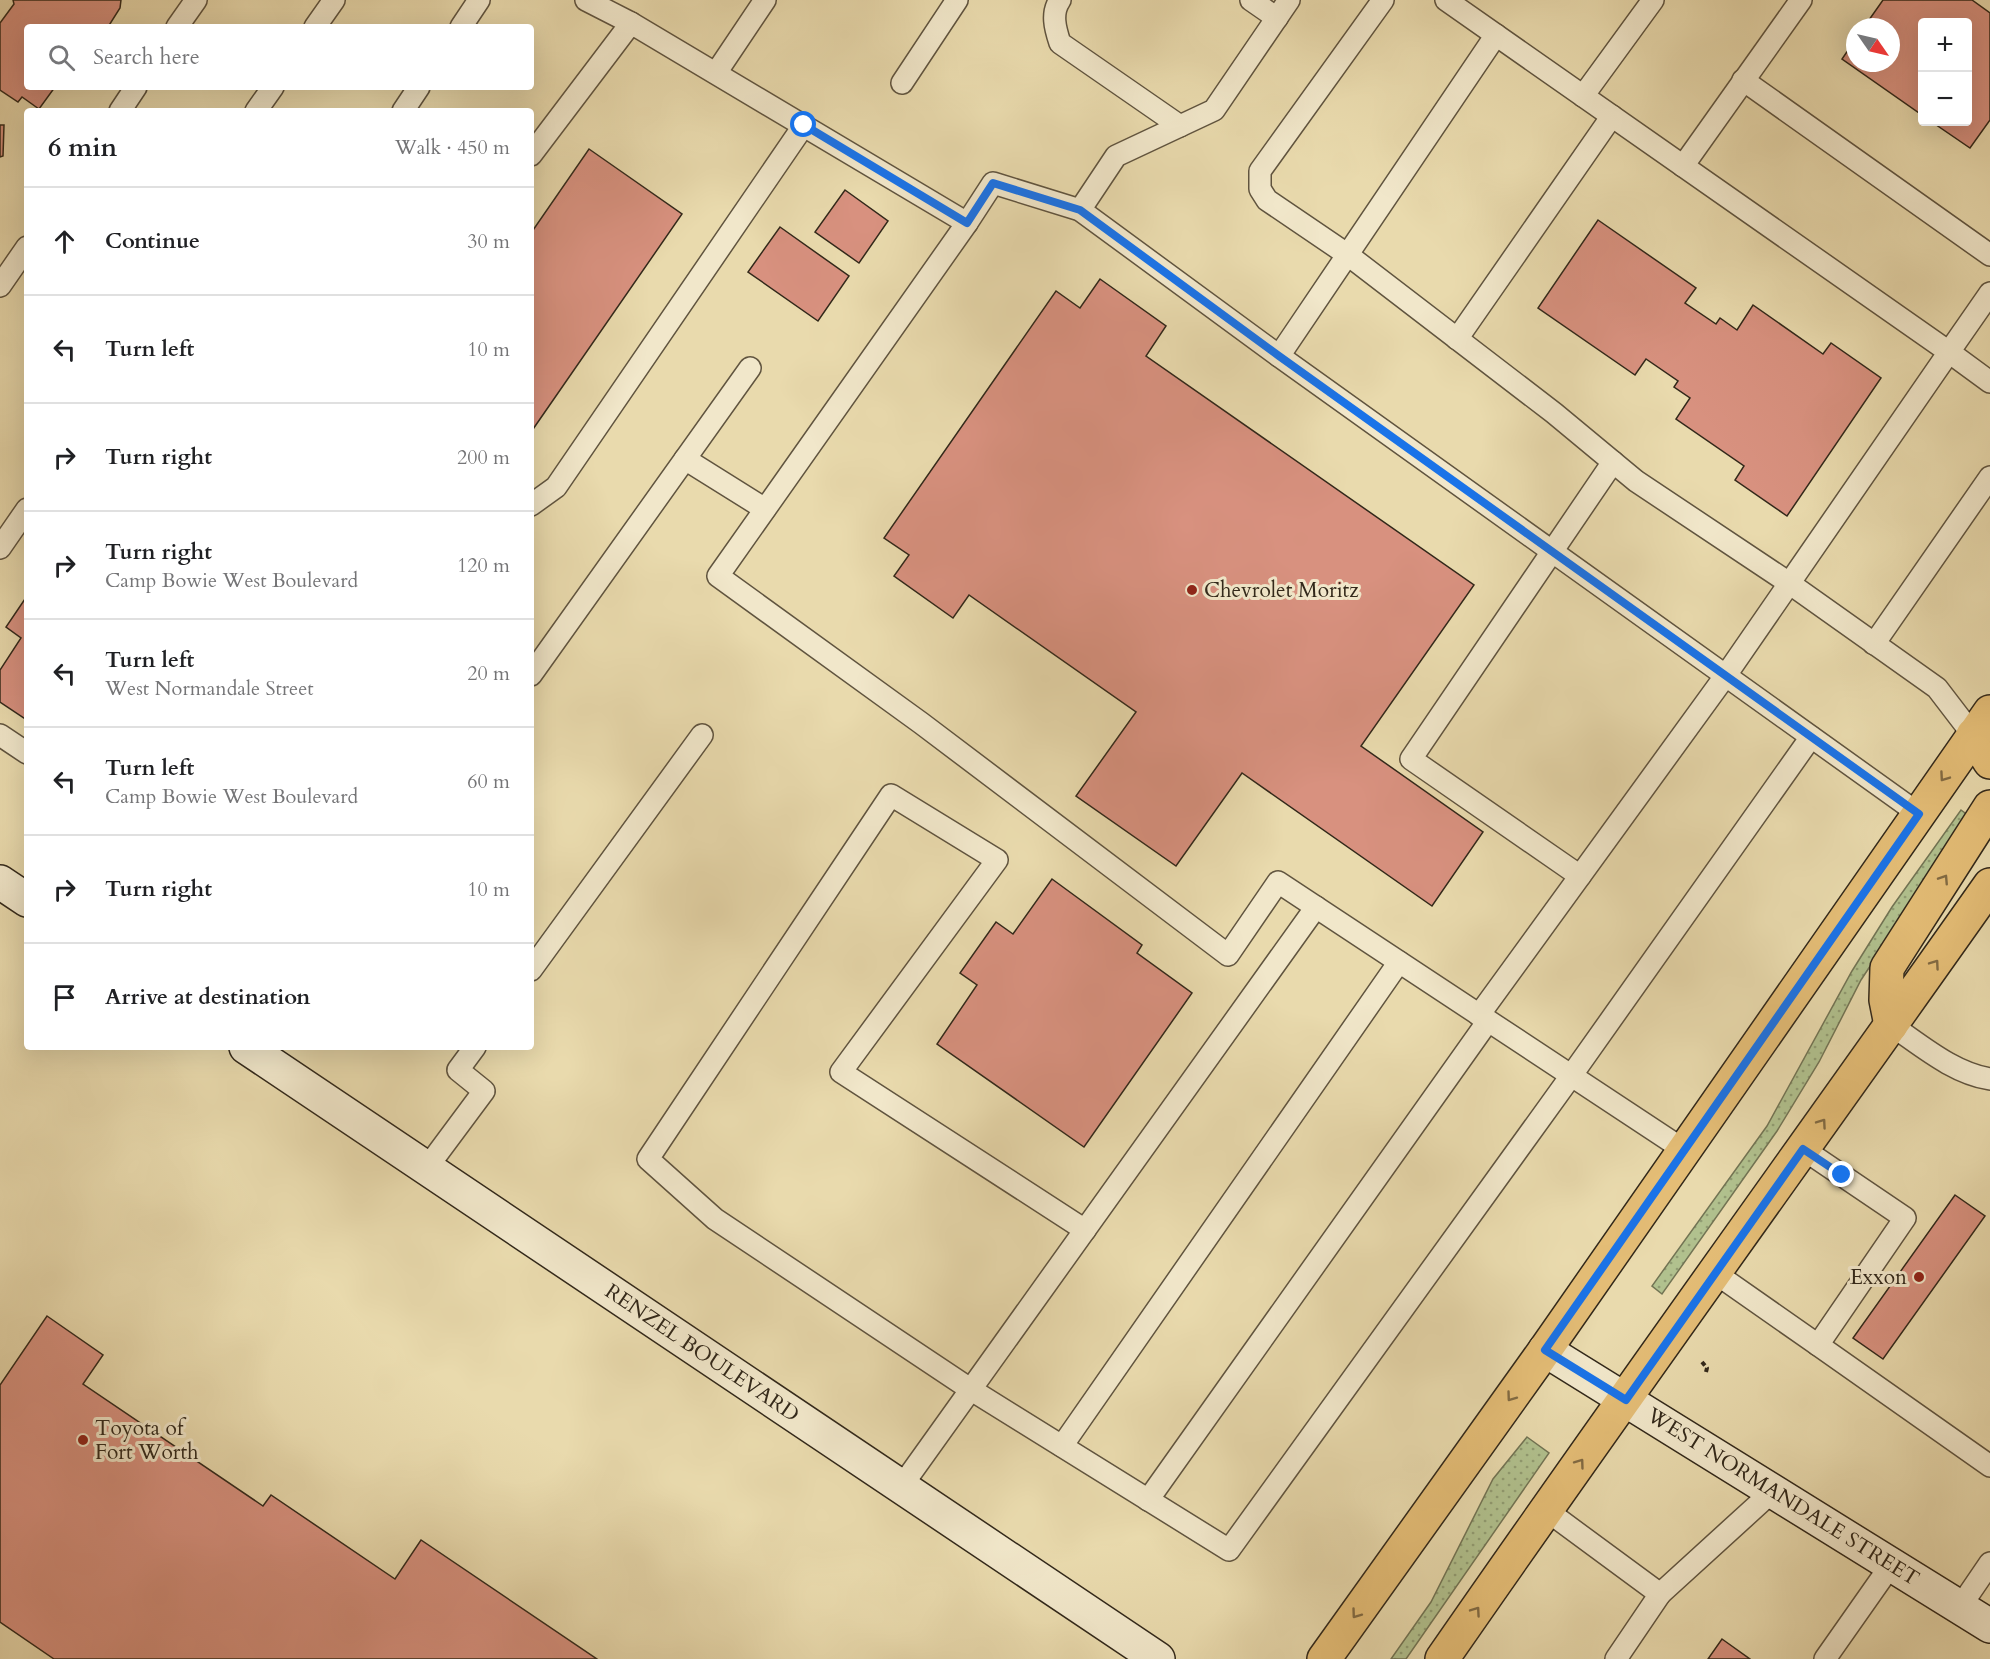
<!DOCTYPE html>
<html lang="en">
<head>
<meta charset="utf-8">
<style>
	:root { --surface:#fff; --page:#f6f6f6; --text:#202124; --muted:#757577; --line:#e0e0e0 }
	body { margin:0; font-family:Cardo,serif; background:var(--page); color:var(--text) }
	.controls { position:absolute; right:18px; top:18px; display:grid; overflow:hidden; border-radius:6px; box-shadow:0 6px 24px #0002 }
	.controls button { width:54px; height:54px; display:grid; place-items:center; padding:0; border:0; border-bottom:2px solid var(--line); background:var(--surface); color:var(--text); font:30px sans-serif }
	.compass { position:absolute; left:1846px; top:18px; width:54px; height:54px; border-radius:50%; background:var(--surface); box-shadow:0 6px 24px #0002; rotate:124deg }
	.stop { position:absolute; width:18px; height:18px; margin:-14px; border:4px solid #1a73e8; border-radius:50%; background:#fff }
	.stop.end { background:#1a73e8; border-color:#fff; box-shadow:0 2px 6px #0008 }
	.list { margin:0; padding:0; list-style:none }
	h2 { display:flex; justify-content:space-between; align-items:center; height:78px; margin:0; padding:0 24px; font-size:26px }
	h2 small { font-size:20px; font-weight:400; color:var(--muted) }
	.list li { display:grid; grid-template-columns:39px 1fr auto; gap:18px; align-items:center; box-sizing:border-box; height:108px; padding:0 24px; border-top:2px solid var(--line) }
	.list b { display:block; font-size:22px; white-space:nowrap }
	.list p { margin:0; font-size:20px; white-space:nowrap; color:var(--muted) }
	.list em { font-size:20px; font-style:normal; color:var(--muted) }
	.icon { flex:none; width:33px; height:33px; fill:none; stroke:currentColor; stroke-width:2; stroke-linecap:round; stroke-linejoin:round }
	.map { position:relative; flex:none; width:1990px; height:1659px; overflow:hidden }
	.search { position:absolute; background:var(--surface); box-shadow:0 6px 24px #0002; left:24px; top:24px; width:510px; height:66px; display:flex; align-items:center; gap:15px; box-sizing:border-box; padding:0 21px; border-radius:6px; color:var(--muted); font-size:22px }
	.panel { position:absolute; background:var(--surface); box-shadow:0 6px 24px #0002; left:24px; top:108px; width:510px; height:942px; border-radius:6px }
	.map>svg:first-child { display:block }
</style>
</head>
<body>
<div class="map">
<svg width="1990" height="1659" viewBox="0 0 1990 1659">
	<defs>
		<pattern id="green-dots" width="8" height="8" patternUnits="userSpaceOnUse" patternTransform="scale(1.5)"><rect width="8" height="8" fill="#b1c18e"/><path d="M2 2h.1M6 6h.1" fill="none" stroke="#919d73" stroke-width="1.8" stroke-linecap="round"/></pattern>
	</defs>
	<rect width="100%" height="100%" fill="#e9daad"/>
	<filter id="stains"><feTurbulence type="fractalNoise" baseFrequency=".00333" numOctaves="4"/><feColorMatrix values="0 0 0 0 .2 0 0 0 0 .09 0 0 0 0 .02 0 0 0 .5 -.17"/></filter>
	<radialGradient id="worn" r=".72"><stop offset=".6" stop-color="#630" stop-opacity="0"/><stop offset="1" stop-color="#630" stop-opacity=".3"/></radialGradient>
	<g fill="url(#green-dots)" stroke="#727454" stroke-width="1.5">
		<path d="M 1961,810 L 1969,816 L 1861,980 L 1819,1062 L 1777,1131 L 1662,1294 L 1652,1286 L 1767,1126 L 1852,971 L 1892,907 Z"/>
		<path d="M 1527,1437 L 1549,1453 L 1406,1659 L 1391,1659 L 1431,1602 L 1493,1479 Z"/>
	</g>
	<g fill="#d8917f" stroke="#32281a" stroke-width="1.5">
		<path d="M 13,0 L 121,0 L 120,8 L 108,27 L 27,27 L 27,87 L 55,87 L 39,109 L 22,97 L 18,102 L 0,90 L 0,23 L 14,4 Z"/>
		<path d="M 1883,0 L 1972,0 L 1990,13 L 1990,120 L 1970,148 L 1932,122 L 1968,122 L 1968,22 L 1922,22 L 1922,115 L 1842,59 L 1855,40 L 1855,63 L 1891,63 L 1891,27 L 1864,27 Z"/>
		<path d="M 0,125 L 4,125 L 3,156 L 0,157 Z"/>
		<path d="M 589,149 L 682,214 L 531,432 L 531,233 Z"/>
		<path d="M 845,190 L 888,221 L 859,263 L 815,232 Z"/>
		<path d="M 1598,220 L 1696,288 L 1685,303 L 1716,324 L 1720,318 L 1737,330 L 1753,305 L 1823,354 L 1831,343 L 1881,378 L 1787,516 L 1735,480 L 1744,466 L 1676,419 L 1690,398 L 1674,387 L 1678,381 L 1646,359 L 1635,375 L 1538,308 Z"/>
		<path d="M 780,227 L 849,276 L 818,321 L 748,272 Z"/>
		<path d="M 1100,279 L 1166,326 L 1146,356 L 1474,585 L 1361,746 L 1483,832 L 1432,906 L 1242,773 L 1176,866 L 1076,796 L 1136,712 L 969,595 L 953,618 L 894,576 L 909,555 L 884,538 L 1056,291 L 1080,308 Z"/>
		<path d="M 27,596 L 27,720 L 0,702 L 0,670 L 21,638 L 6,627 Z"/>
		<path d="M 1052,879 L 1142,945 L 1137,953 L 1192,993 L 1084,1147 L 937,1044 L 977,985 L 960,973 L 996,922 L 1013,934 Z"/>
		<path d="M 1955,1195 L 1985,1216 L 1883,1359 L 1853,1338 Z"/>
		<path d="M 47,1316 L 103,1355 L 83,1384 L 263,1506 L 271,1495 L 395,1579 L 421,1540 L 597,1659 L 54,1659 L 0,1622 L 0,1385 Z"/>
		<path d="M 1722,1639 L 1750,1659 L 1708,1659 Z"/>
	</g>
	<g fill="none" stroke-linecap="round" stroke-linejoin="round">
		<g stroke="#60543f" stroke-width="24">
			<g id="lane">
				<path d="M 586,0 L 631,23"/>
				<path d="M 1060,0 C 1051,13 1055,28 1060,43 L 1180,126"/>
				<path d="M 1251,0 L 1277,18"/>
				<path d="M 1383,0 L 1260,171 L 1260,189 L 1267,200 L 1348,255 L 1554,413 L 1636,481 L 1789,583 L 1937,688 L 1973,735"/>
				<path d="M 1446,0 L 1949,352 L 1726,675 L 1479,1015"/>
				<path d="M 177,27 L 196,0"/>
				<path d="M 315,27 L 334,0"/>
				<path d="M 461,27 L 479,0"/>
				<path d="M 716,73 L 765,0"/>
				<path d="M 1743,80 L 1990,255"/>
				<path d="M 902,83 L 957,0"/>
				<path d="M 1583,96 L 1653,0"/>
				<path d="M 120,111 L 136,87"/>
				<path d="M 256,111 L 273,87"/>
				<path d="M 403,111 L 419,87"/>
				<path d="M 531,155 L 631,23 L 967,223"/>
				<path d="M 1683,166 L 1801,0"/>
				<path d="M 1080,210 L 1116,156 L 1214,110 L 1289,0"/>
				<path d="M 0,286 L 27,247"/>
				<path d="M 1990,293 L 1949,352 L 1990,382"/>
				<path d="M 1457,339 L 1612,116"/>
				<path d="M 1279,356 L 1496,35"/>
				<path d="M 685,459 L 765,509"/>
				<path d="M 531,505 L 556,487 L 804,125"/>
				<path d="M 0,548 L 27,509"/>
				<path d="M 1874,644 L 1990,477"/>
				<path d="M 531,675 L 750,368"/>
				<path d="M 0,735 L 27,753"/>
				<path d="M 1580,876 L 1411,759 L 1613,462"/>
				<path d="M 531,970 L 702,735"/>
				<path d="M 1891,1025 C 1922,1046 1953,1073 1990,1079"/>
				<path d="M 1803,1149 L 1905,1218 L 1818,1345 L 1990,1466"/>
				<path d="M 1684,1150 L 1278,882 L 1228,955 L 921,723 L 718,576 L 967,223 L 993,183 L 1080,210 L 1279,356 L 1919,814"/>
				<path d="M 426,1169 L 484,1091 L 458,1070 L 475,1047"/>
				<path d="M 1085,1230 L 841,1072 L 997,860 L 891,795 L 648,1159 L 715,1219 L 970,1389 L 1229,1550 L 1571,1076 L 1811,737"/>
				<path d="M 1715,1273 L 1818,1345"/>
				<path d="M 1062,1446 L 1399,962"/>
				<path d="M 901,1487 L 1316,907"/>
				<path d="M 1148,1500 L 1488,1021"/>
				<path d="M 1546,1510 L 1660,1594 L 1616,1659"/>
				<path d="M 1660,1594 L 1773,1491"/>
				<path d="M 1960,1607 L 1990,1563"/>
				<path d="M 1825,1659 L 1891,1565"/>
			</g>
		</g>
		<g stroke="#32281a" stroke-width="36">
			<g id="secondary">
				<path d="M 0,882 L 27,900"/>
				<path d="M 246,1047 L 1158,1659"/>
				<path d="M 1545,1350 L 1990,1626"/>
			</g>
		</g>
		<g stroke="#32281a" stroke-width="36">
			<g id="primary">
				<path d="M 1973,735 L 1990,762"/>
				<path d="M 1891,1025 L 1886,1000 L 1887,968 L 1990,807"/>
				<path d="M 1324,1659 L 1545,1350 L 1990,712"/>
				<path d="M 1442,1659 C 1622,1399 1808,1143 1990,885"/>
			</g>
		</g>
		<path stroke="#32281a" stroke-width="4" stroke-dasharray="4.5 3" stroke-linecap="butt" d="M 1702,1362 L 1707,1368 L 1706,1372"/>
		<use href="#lane" stroke="#f1e7ca" stroke-width="21"/>
		<use href="#secondary" stroke="#f1e7ca" stroke-width="33"/>
		<use href="#primary" stroke="#e4bd76" stroke-width="33"/>
	</g>
	<defs><path id="oneway-chevron" d="M-2-3.5L2.5 0L-2 3.5" fill="none" stroke-width="1.6" stroke-linecap="round" stroke-linejoin="round" transform="scale(1.5)"/></defs>
	<g stroke="#826b43">
		<use href="#oneway-chevron" transform="translate(1944 777) rotate(125)"/>
		<use href="#oneway-chevron" transform="translate(1944 879) rotate(-57)"/>
		<use href="#oneway-chevron" transform="translate(1935 964) rotate(-55)"/>
		<use href="#oneway-chevron" transform="translate(1822 1123) rotate(-55)"/>
		<use href="#oneway-chevron" transform="translate(1511 1397) rotate(126)"/>
		<use href="#oneway-chevron" transform="translate(1580 1463) rotate(-54)"/>
		<use href="#oneway-chevron" transform="translate(1476 1611) rotate(-55)"/>
		<use href="#oneway-chevron" transform="translate(1356 1614) rotate(126)"/>
	</g>
	<g fill="none" stroke-linecap="round" stroke-linejoin="round">
		<path stroke="#1a73e8" stroke-width="8" d="M 804,125 L 967,223 L 993,183 L 1080,210 L 1279,356 L 1919,814 L 1545,1350 L 1626,1400 L 1803,1149 L 1842,1175"/>
	</g>
	<g fill="#8f2418" stroke="#f1e7ca" stroke-width="2">
		<circle cx="1192" cy="590" r="6"/>
		<circle cx="1919" cy="1277" r="6"/>
		<circle cx="83" cy="1440" r="6"/>
	</g>
	<g text-anchor="middle" dominant-baseline="central" stroke-width="6" stroke-linejoin="round" paint-order="stroke">
		<g font-size="21" fill="#32281a" stroke="#f1e7ca" text-anchor="start">
			<text x="1204" y="590">Chevrolet Moritz</text>
			<text x="1907" y="1277" text-anchor="end">Exxon</text>
			<text x="95" y="1428">Toyota of<tspan x="95" dy="24">Fort Worth</tspan></text>
		</g>
		<g font-size="21" fill="#32281a" stroke="#f1e7ca">
			<text transform="translate(702 1353) rotate(34)">RENZEL BOULEVARD</text>
			<text transform="translate(1783 1497) rotate(32)">WEST NORMANDALE STREET</text>
		</g>
	</g>
	<rect width="100%" height="100%" filter="url(#stains)"/>
	<rect width="100%" height="100%" fill="url(#worn)"/>
</svg>
<div class="controls">
<button>+</button>
<button>−</button>
</div>
<svg class="compass" viewBox="-18 -18 36 36"><path d="M0-13l5 13h-10z" fill="#e53935"/><path d="M0 13l5-13h-10z" fill="#757577"/></svg>
<div class="stop" style="left:804px;top:125px"></div>
<div class="stop end" style="left:1842px;top:1175px"></div>
<div class="search"><svg class="icon" aria-label="search" viewBox="0 0 24 24"><circle cx="10" cy="10" r="6"/><path d="M15 15l6 6"/></svg>Search here</div>
<section class="panel">
<h2>6 min<small>Walk · 450 m</small></h2>
<ul class="list">
<li><svg class="icon" aria-label="ahead" viewBox="0 0 24 24"><path d="M12 20V5M6 11l6-6 6 6"/></svg><div><b>Continue</b></div><em>30 m</em></li>
<li><svg class="icon" aria-label="left" viewBox="0 0 24 24"><path d="M17 20v-9H6M10 6l-5 5 5 5"/></svg><div><b>Turn left</b></div><em>10 m</em></li>
<li><svg class="icon" aria-label="right" viewBox="0 0 24 24"><path d="M7 20v-9h11M14 6l5 5-5 5"/></svg><div><b>Turn right</b></div><em>200 m</em></li>
<li><svg class="icon" aria-label="right" viewBox="0 0 24 24"><path d="M7 20v-9h11M14 6l5 5-5 5"/></svg><div><b>Turn right</b><p>Camp Bowie West Boulevard</p></div><em>120 m</em></li>
<li><svg class="icon" aria-label="left" viewBox="0 0 24 24"><path d="M17 20v-9H6M10 6l-5 5 5 5"/></svg><div><b>Turn left</b><p>West Normandale Street</p></div><em>20 m</em></li>
<li><svg class="icon" aria-label="left" viewBox="0 0 24 24"><path d="M17 20v-9H6M10 6l-5 5 5 5"/></svg><div><b>Turn left</b><p>Camp Bowie West Boulevard</p></div><em>60 m</em></li>
<li><svg class="icon" aria-label="right" viewBox="0 0 24 24"><path d="M7 20v-9h11M14 6l5 5-5 5"/></svg><div><b>Turn right</b></div><em>10 m</em></li>
<li><svg class="icon" aria-label="arrive" viewBox="0 0 24 24"><path d="M6 21V4h12l-3 4 3 4H6"/></svg><div><b>Arrive at destination</b></div></li>
</ul>
</section>
</div>
</body>
</html>
